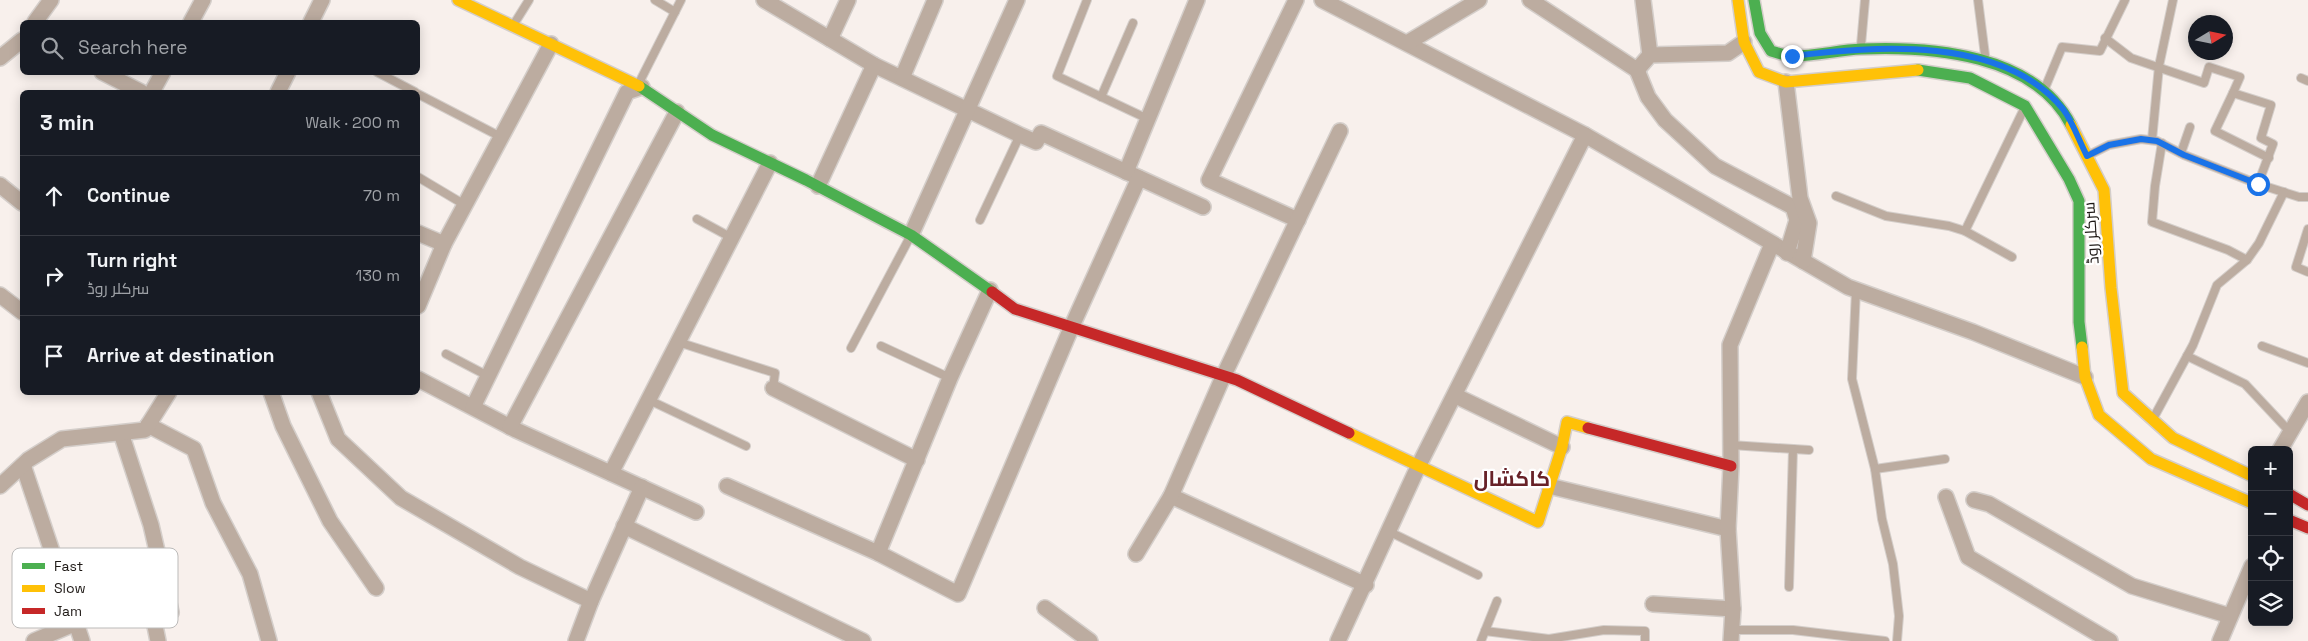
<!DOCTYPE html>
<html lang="en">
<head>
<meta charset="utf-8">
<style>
	:root { --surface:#171b24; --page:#20242c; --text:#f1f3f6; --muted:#9ea1a6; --line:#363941 }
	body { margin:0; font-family:"Space Grotesk",Cairo,sans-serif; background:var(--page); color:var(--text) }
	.controls { position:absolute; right:15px; bottom:15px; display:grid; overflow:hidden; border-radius:8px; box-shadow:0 2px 12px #0003 }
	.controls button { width:45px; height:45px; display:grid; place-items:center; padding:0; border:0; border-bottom:1px solid var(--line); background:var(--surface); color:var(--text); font:25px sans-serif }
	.compass { position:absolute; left:2188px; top:15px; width:45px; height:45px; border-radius:50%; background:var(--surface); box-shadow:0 2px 12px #0003; rotate:80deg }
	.stop { position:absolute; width:15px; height:15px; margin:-11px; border:4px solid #1a73e8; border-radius:50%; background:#fff }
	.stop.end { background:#1a73e8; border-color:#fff; box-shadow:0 1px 5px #0008 }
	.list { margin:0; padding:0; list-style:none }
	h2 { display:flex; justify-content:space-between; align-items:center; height:65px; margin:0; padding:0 20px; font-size:21px }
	h2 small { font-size:16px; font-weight:400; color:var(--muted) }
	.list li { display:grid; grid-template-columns:32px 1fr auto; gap:15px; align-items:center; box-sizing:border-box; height:80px; padding:0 20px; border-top:1px solid var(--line) }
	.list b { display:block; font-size:19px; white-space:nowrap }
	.list p { margin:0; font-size:16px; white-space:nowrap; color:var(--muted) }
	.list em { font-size:16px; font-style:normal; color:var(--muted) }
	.icon { flex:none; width:28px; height:28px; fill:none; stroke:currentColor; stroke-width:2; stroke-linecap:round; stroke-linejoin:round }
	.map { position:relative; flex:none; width:2308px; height:641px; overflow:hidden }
	.search { position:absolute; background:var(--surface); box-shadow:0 2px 12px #0003; left:20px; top:20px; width:400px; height:55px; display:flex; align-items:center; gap:12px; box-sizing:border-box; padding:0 18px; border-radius:8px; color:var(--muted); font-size:19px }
	.panel { position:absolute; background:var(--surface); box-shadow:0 2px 12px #0003; left:20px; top:90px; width:400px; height:305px; border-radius:8px }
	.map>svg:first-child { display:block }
</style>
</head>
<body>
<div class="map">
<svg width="2308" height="641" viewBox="0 0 2308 641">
	<rect width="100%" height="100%" fill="#f8f0ec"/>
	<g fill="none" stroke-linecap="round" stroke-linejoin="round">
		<g stroke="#d4ceca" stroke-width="10">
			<g id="lane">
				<path d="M 655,0 L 675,12"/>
				<path d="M 1087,0 L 1057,76 L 1148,119"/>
				<path d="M 1978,0 L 1985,55"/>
				<path d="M 514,24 L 529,0"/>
				<path d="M 2105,38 L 2131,58 L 2204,83 L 2209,67 L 2240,77 L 2233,93 L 2271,105 L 2261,138 L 2273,144 L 2258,184"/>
				<path d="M 1861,45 L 1865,0"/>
				<path d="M 377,72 L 415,92"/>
				<path d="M 2301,78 L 2308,81"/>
				<path d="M 639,83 L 681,0"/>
				<path d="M 2045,88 L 2062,47 L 2100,51 L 2125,0"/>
				<path d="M 2233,93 L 2215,131 L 2269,158"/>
				<path d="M 418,94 L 501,137"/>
				<path d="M 1101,97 L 1133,23"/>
				<path d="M 2152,140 L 2159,66 L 2173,0"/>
				<path d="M 2162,143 L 2155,186 L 2152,222 L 2228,250 L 2247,260"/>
				<path d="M 2181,153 L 2190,127"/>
				<path d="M 2089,155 L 2109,145 L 2141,139 L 2157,141 L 2184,155 L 2258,184 L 2299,197 L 2308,197"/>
				<path d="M 418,177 L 465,205"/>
				<path d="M 1836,196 L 1886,216 L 1949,226 L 1965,231 L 2012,257"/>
				<path d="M 697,219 L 732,238"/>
				<path d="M 980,220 L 1020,135"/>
				<path d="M 2308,229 L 2296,267 L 2308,272"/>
				<path d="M 1965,231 L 2023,111"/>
				<path d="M 1856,290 L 1852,379 L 1875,469 L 1882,519 L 1893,564 L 1899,616 L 1897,641"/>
				<path d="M 678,342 L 775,373 L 773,388"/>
				<path d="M 881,346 L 950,378"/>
				<path d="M 2262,346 L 2308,363"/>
				<path d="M 851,348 L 910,237"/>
				<path d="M 446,354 L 488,376"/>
				<path d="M 2187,356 L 2245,384 L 2290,432"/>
				<path d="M 649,400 L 746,446"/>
				<path d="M 2154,417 L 2193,345 L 2217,285 L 2247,260 L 2259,243 L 2284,192"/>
				<path d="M 1731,445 L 1809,450"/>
				<path d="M 1875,469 L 1945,459"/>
				<path d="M 1390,532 L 1478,575"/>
				<path d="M 1789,587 L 1793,449"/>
				<path d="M 1732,630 L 1793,630 L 1885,641"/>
				<path d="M 1485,631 L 1549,639 L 1604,630 L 1645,631 L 1645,641"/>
				<path d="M 1481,641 L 1497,601"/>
			</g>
		</g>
		<g stroke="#d4ceca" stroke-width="18">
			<g id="street">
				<path d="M 764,0 L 874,65 L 1020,135 L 1036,142 L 1041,133 L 1203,207"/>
				<path d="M 1296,0 L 1209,180 L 1298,220"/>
				<path d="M 1322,0 L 1585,135 L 1848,287 L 1973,332 L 2085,377"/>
				<path d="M 1530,0 L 1637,70 L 1648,97 L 1665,120 L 1715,166 L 1793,207 L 1797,220 L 1787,253"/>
				<path d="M 1643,0 L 1650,55"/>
				<path d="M 35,22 L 51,0"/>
				<path d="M 191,22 L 203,0"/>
				<path d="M 311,22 L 322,0"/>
				<path d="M 830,39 L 848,0"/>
				<path d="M 1407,43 L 1479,0"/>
				<path d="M 0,58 L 22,40"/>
				<path d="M 1637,70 L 1650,55 L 1728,53 L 1744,42"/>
				<path d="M 102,72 L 141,92"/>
				<path d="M 902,78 L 935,0"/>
				<path d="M 1786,82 L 1800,198 L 1809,223 L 1803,261"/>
				<path d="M 152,92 L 163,72"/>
				<path d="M 278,92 L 288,72"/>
				<path d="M 1126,172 L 1197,0"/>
				<path d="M 0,185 L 22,203"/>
				<path d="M 818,186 L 874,65"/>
				<path d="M 418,233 L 444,244"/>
				<path d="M 911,235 L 1017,0"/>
				<path d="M 0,295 L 22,312"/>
				<path d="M 418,306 L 444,244 L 551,44"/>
				<path d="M 418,379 L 516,430 L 696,512"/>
				<path d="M 773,388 L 917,460"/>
				<path d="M 271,392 L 283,426 L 330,521 L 376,588"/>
				<path d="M 319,392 L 338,439 L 401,498 L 520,567 L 591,601"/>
				<path d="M 1456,396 L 1562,447"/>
				<path d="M 473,407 L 627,92 L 642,87"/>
				<path d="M 148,425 L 194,449 L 213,503 L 250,574 L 269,641"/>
				<path d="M 510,427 L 677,112"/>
				<path d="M 121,433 L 151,525 L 171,612 L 154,621 L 158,641"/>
				<path d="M 2280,450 L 2308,402"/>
				<path d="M 23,465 L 82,641"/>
				<path d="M 611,473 L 770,163"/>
				<path d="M 0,486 L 28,460 L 62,439 L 145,430 L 169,392"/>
				<path d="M 727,486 L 878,553 L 958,594 L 1072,326 L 1139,178"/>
				<path d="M 1549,486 L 1728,529"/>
				<path d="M 1171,496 L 1366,585"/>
				<path d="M 1946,497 L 1968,557 L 2110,641"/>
				<path d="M 1974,500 L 1989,504 L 2132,586 L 2230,616"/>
				<path d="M 624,526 L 863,641"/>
				<path d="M 878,553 L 950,378 L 990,290"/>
				<path d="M 1136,554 L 1171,496 L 1223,377 L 1340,131"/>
				<path d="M 1653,604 L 1733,609"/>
				<path d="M 1045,608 L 1090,641"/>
				<path d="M 34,641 L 76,623"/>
				<path d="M 576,641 L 591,601 L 642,487"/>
				<path d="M 1338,641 L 1418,467 L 1585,135"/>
				<path d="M 1731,641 L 1733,609 L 1728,529 L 1731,466 L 1730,345 L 1772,244"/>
				<path d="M 2220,641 L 2252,566"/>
			</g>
		</g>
		<g stroke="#d4ceca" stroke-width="14">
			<g id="fast">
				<path d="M 1754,0 L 1760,33 L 1771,51 C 1778,53 1786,56 1793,56 C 1816,56 1839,50 1861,49 C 1932,46 2035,54 2071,125"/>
				<path d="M 1918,70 L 1970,78 L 2025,106 L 2069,179 L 2079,201 L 2079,322 L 2082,347"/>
				<path d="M 639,86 L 712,135 L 806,180 L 911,235 L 992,292"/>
			</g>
		</g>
		<g stroke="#d4ceca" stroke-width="14">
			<g id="slow">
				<path d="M 458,0 L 639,86"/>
				<path d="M 1738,0 L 1744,42 L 1759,72 L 1786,82 L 1918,70"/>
				<path d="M 2071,125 L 2104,190 L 2111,288 L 2123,393 L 2173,438 L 2252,476"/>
				<path d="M 2082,347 L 2085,377 L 2099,415 L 2151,459 L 2252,503"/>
				<path d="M 1349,433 L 1538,522 L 1562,447 L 1567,422 L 1588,428"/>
			</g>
		</g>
		<g stroke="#d4ceca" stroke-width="14">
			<g id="jam">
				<path d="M 992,292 L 1015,309 L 1237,380 L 1349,433"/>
				<path d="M 1588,428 L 1731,466"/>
				<path d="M 2289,494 L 2308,505"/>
				<path d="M 2289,520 L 2308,528"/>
			</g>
		</g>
		<use href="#lane" stroke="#bcaca0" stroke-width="8"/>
		<use href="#street" stroke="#bcaca0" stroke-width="15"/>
		<use href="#fast" stroke="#4caf50" stroke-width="11"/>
		<use href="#slow" stroke="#ffc107" stroke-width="11"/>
		<use href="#jam" stroke="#c62828" stroke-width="11"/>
	</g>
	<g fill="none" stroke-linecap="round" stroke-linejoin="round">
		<path stroke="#1a73e8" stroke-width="6" d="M 1792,56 C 1875,46 2003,35 2063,109 C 2073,122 2079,141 2087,156 L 2109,145 L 2141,139 L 2157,141 L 2184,155 L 2258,184"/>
	</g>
	<g text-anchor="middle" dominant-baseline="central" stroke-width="4.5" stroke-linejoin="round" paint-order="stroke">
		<g font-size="16" fill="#1d1815" stroke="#fff">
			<text transform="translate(2091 233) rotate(-94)">سرکلر روڈ</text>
		</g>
		<g font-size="21" font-weight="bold" fill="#682228" stroke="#fff">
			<text x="1512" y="478">کاکشال</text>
		</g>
	</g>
	<rect x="12" y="548" width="166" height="80" rx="8" fill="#fff" stroke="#bbbab9" stroke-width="1"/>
	<rect x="22" y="563" width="23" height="6" fill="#4caf50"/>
	<rect x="22" y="585" width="23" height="7" fill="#ffc107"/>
	<rect x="22" y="608" width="23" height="6" fill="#c62828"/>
	<g font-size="14" fill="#1d1815">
		<text x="54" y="571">Fast</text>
		<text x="54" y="593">Slow</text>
		<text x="54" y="616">Jam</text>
	</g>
</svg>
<div class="controls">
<button>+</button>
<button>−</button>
<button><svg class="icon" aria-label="locate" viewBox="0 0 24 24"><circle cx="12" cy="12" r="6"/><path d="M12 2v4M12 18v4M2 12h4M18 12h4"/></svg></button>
<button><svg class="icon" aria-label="layers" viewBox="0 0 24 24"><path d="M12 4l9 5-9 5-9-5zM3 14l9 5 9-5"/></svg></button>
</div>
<svg class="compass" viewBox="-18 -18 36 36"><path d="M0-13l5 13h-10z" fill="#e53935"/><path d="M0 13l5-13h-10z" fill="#9ea1a6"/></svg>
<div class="stop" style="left:2258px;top:184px"></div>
<div class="stop end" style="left:1792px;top:56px"></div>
<div class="search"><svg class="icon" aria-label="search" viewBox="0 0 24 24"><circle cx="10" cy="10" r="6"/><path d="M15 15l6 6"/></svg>Search here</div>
<section class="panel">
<h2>3 min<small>Walk · 200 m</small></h2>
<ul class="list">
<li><svg class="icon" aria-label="ahead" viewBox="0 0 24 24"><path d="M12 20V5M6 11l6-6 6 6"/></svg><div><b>Continue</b></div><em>70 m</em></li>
<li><svg class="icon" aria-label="right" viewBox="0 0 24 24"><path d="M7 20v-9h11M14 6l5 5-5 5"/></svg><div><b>Turn right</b><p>سرکلر روڈ</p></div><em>130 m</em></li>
<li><svg class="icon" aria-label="arrive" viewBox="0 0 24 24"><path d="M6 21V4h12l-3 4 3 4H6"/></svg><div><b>Arrive at destination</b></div></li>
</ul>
</section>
</div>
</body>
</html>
